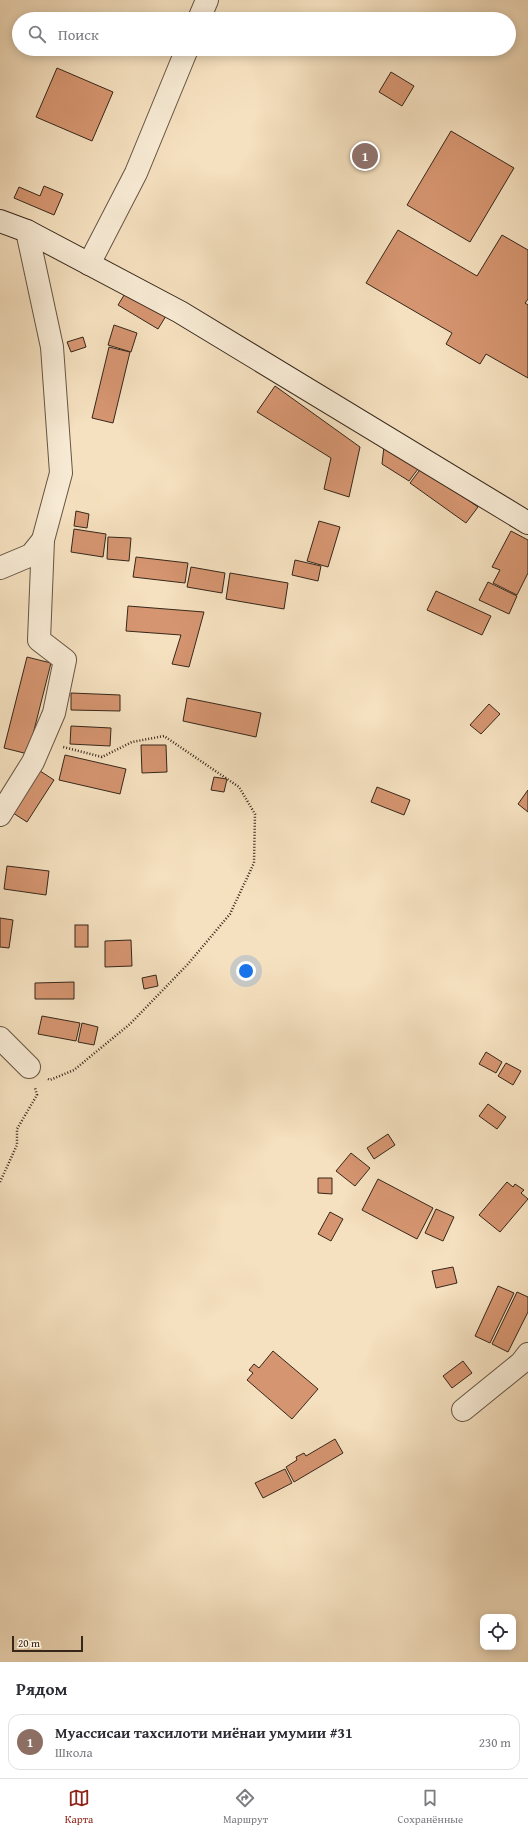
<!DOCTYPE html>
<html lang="ru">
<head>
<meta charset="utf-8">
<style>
	:root { --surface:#fff; --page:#f7f7f7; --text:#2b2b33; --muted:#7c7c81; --line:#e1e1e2; --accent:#8f2418 }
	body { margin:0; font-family:"Gentium Book Plus",serif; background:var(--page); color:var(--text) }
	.controls { position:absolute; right:12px; bottom:12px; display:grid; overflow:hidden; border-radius:8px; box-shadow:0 2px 10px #0003 }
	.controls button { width:36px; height:36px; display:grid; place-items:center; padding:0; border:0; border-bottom:1px solid var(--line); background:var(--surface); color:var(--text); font:20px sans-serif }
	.scale { position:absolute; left:12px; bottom:10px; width:71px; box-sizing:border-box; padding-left:4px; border:2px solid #36271a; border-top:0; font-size:11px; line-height:14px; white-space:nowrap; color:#36271a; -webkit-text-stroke:3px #f8ebd5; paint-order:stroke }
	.you { position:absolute; left:246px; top:971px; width:14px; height:14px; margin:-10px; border:3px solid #fff; border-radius:50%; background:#1a73e8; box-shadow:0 0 0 6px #1a73e833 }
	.badge { display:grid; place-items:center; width:26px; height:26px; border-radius:50%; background:var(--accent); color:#fff; font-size:13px; font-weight:700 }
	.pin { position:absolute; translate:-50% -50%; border:2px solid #fff; box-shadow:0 1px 4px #0006 }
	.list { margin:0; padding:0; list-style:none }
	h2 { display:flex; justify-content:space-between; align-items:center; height:52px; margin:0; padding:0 16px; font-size:17px }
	h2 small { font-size:13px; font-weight:400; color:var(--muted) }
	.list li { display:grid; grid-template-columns:26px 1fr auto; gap:12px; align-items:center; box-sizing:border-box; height:56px; margin:0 8px 8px; padding:0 8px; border:1px solid var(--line); border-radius:12px }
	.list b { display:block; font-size:15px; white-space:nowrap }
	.list p { margin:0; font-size:13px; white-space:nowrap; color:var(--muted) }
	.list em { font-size:13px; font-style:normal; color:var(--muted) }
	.icon { flex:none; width:22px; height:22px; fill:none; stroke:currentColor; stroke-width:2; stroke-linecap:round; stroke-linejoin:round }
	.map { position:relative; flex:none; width:528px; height:1662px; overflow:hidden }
	.search { position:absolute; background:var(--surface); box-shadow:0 2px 10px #0003; left:12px; right:12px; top:12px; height:44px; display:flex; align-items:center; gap:10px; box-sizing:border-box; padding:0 14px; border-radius:22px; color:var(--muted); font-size:15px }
	.sheet { height:116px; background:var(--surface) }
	nav { display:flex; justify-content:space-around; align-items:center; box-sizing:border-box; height:56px; border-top:1px solid var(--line); background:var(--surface); font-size:11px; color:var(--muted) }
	nav a { display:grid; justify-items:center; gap:2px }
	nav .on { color:var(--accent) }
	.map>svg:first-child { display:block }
</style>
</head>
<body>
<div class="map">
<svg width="528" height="1662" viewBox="0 0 528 1662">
	<rect width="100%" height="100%" fill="#f5e0bf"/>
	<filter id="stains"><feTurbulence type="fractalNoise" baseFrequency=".005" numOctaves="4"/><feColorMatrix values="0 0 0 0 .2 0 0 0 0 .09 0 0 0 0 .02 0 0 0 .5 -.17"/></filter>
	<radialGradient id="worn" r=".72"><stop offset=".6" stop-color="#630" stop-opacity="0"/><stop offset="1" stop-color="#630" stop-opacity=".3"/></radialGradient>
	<g fill="#d59570" stroke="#36271a">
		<path d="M 57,68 L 113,92 L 92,141 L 36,117 Z"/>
		<path d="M 391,72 L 414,86 L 402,106 L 379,92 Z"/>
		<path d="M 451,131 L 514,168 L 470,242 L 407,205 Z"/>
		<path d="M 44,186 L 63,194 L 54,215 L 14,198 L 19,187 L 40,196 Z"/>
		<path d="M 398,230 L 477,276 L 502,235 L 528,250 L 528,299 L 525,303 L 528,305 L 528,378 L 486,354 L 480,364 L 446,344 L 452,333 L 366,283 Z"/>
		<path d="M 126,292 L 166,316 L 158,329 L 118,305 Z"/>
		<path d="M 114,325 L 137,333 L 131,352 L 108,345 Z"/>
		<path d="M 83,337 L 86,347 L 71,352 L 67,342 Z"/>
		<path d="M 109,347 L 130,352 L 113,423 L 92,418 Z"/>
		<path d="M 275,386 L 360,447 L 349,497 L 324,489 L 331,458 L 257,412 Z"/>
		<path d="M 384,446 L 418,469 L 409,481 L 382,464 Z"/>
		<path d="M 422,467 L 478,507 L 466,523 L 410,483 Z"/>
		<path d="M 76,511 L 89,514 L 87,528 L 74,526 Z"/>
		<path d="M 319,521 L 340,527 L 328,567 L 307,561 Z"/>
		<path d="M 74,529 L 106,534 L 103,557 L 71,552 Z"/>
		<path d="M 511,531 L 528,540 L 528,573 L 517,595 L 493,583 L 500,570 L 492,567 Z"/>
		<path d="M 108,537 L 131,538 L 129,561 L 107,559 Z"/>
		<path d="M 136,557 L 188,563 L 185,583 L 133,577 Z"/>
		<path d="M 295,560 L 321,566 L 318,581 L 292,575 Z"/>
		<path d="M 191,567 L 225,573 L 222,593 L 187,587 Z"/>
		<path d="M 230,573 L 288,583 L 284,609 L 226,599 Z"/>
		<path d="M 488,582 L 517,596 L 509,614 L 479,600 Z"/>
		<path d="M 436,591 L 491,616 L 482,635 L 427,610 Z"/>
		<path d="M 128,606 L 204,612 L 189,667 L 172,664 L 181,635 L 126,631 Z"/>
		<path d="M 27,657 L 51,663 L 28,754 L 4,748 Z"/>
		<path d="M 71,693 L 120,695 L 120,711 L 71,710 Z"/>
		<path d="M 187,698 L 261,713 L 256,737 L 183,721 Z"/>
		<path d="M 489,704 L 500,714 L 481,734 L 470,725 Z"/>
		<path d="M 71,726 L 111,728 L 110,746 L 70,744 Z"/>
		<path d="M 141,745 L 166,745 L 167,772 L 142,773 Z"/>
		<path d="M 65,755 L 126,769 L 120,794 L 59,780 Z"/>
		<path d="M 37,769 L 54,780 L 27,822 L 10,811 Z"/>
		<path d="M 214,777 L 227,779 L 224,792 L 211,790 Z"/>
		<path d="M 377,787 L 410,800 L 404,815 L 371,802 Z"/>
		<path d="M 528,790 L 528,812 L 518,804 Z"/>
		<path d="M 7,866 L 49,871 L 46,895 L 4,889 Z"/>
		<path d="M 0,918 L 13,920 L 9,948 L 0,947 Z"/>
		<rect x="75" y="925" width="13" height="22"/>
		<path d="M 131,940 L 132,966 L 105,967 L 105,941 Z"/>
		<path d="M 156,975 L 158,986 L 144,989 L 142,978 Z"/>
		<path d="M 74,982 L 74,999 L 35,999 L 35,983 Z"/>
		<path d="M 42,1016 L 80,1023 L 76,1041 L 38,1034 Z"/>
		<path d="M 82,1023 L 98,1027 L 94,1045 L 78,1042 Z"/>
		<path d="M 486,1052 L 502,1062 L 496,1073 L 479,1064 Z"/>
		<path d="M 506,1063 L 521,1071 L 513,1085 L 498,1076 Z"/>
		<path d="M 488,1104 L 506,1117 L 497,1129 L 479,1116 Z"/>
		<path d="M 388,1134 L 395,1145 L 374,1159 L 367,1148 Z"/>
		<path d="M 351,1153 L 370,1168 L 355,1186 L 336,1171 Z"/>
		<path d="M 318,1178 L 332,1178 L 332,1194 L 318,1193 Z"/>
		<path d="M 378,1179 L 433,1208 L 417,1239 L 362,1210 Z"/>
		<path d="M 507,1182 L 513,1187 L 515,1184 L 524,1190 L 521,1193 L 528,1199 L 500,1232 L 479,1215 Z"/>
		<path d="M 436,1209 L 454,1217 L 443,1241 L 425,1233 Z"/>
		<path d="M 330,1212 L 343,1219 L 331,1241 L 318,1234 Z"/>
		<path d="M 453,1267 L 457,1283 L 436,1288 L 432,1271 Z"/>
		<path d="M 498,1286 L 514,1293 L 490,1343 L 475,1336 Z"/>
		<path d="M 517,1292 L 528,1297 L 528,1312 L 508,1352 L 492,1344 Z"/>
		<path d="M 273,1351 L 318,1389 L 292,1419 L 247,1380 L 253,1373 L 249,1370 L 254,1364 L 259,1368 Z"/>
		<path d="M 463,1361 L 472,1373 L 452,1388 L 443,1376 Z"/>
		<path d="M 335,1439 L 343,1453 L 294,1482 L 286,1467 L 297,1460 L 296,1457 L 304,1453 L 306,1456 Z"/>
		<path d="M 285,1469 L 292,1483 L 263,1498 L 255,1483 Z"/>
	</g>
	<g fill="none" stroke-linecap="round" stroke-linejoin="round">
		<g stroke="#665543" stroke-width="24">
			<g id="street">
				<path d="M 199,19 L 207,0"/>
				<path d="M 89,264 L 136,173 L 187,49"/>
				<path d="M 0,568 L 31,555 L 43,540"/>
				<path d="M 0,815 L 33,762 L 54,713 L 65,660 L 39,640 L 43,540 L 61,473 L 52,347 L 27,231"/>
				<path d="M 0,1038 L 29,1067"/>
				<path d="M 463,1410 L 521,1363 L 528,1354"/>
			</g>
		</g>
		<g stroke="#36271a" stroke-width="24">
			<path id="secondary" d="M 0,221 L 27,231 L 180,312 L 528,523"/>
		</g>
		<g stroke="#36271a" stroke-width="2.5" stroke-dasharray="1 2" stroke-linecap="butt">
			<path d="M 48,1079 L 50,1080 L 74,1070 L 130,1024 L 188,964 L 230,914 L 254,863 L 255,814 L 239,787 L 164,736 L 132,742 L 102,757 L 63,747"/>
			<path d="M 0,1182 L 17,1145 L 17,1129 L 37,1095 L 35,1088"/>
		</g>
		<use href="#street" stroke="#f8ebd5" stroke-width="22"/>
		<use href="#secondary" stroke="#f8ebd5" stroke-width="22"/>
	</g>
	<rect width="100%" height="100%" filter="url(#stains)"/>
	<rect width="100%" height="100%" fill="url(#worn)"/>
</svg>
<div class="controls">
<button><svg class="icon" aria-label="locate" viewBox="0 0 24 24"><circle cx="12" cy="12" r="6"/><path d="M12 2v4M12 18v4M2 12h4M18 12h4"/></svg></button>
</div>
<div class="scale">20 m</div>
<div class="you"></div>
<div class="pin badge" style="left:365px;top:156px;background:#8d6e63">1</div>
<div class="search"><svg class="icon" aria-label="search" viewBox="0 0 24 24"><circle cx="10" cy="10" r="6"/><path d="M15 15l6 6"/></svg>Поиск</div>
</div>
<section class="sheet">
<h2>Рядом<small></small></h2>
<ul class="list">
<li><span class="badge" style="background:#8d6e63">1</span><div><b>Муассисаи тахсилоти миёнаи умумии #31</b><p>Школа</p></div><em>230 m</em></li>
</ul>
</section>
<nav>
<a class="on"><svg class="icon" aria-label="map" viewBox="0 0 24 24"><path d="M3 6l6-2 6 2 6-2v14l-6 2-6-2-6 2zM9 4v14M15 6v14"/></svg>Карта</a>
<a><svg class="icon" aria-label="directions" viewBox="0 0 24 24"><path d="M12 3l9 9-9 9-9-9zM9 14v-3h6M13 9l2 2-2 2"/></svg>Маршрут</a>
<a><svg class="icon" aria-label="saved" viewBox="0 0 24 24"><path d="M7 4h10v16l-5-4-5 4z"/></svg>Сохранённые</a>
</nav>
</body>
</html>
